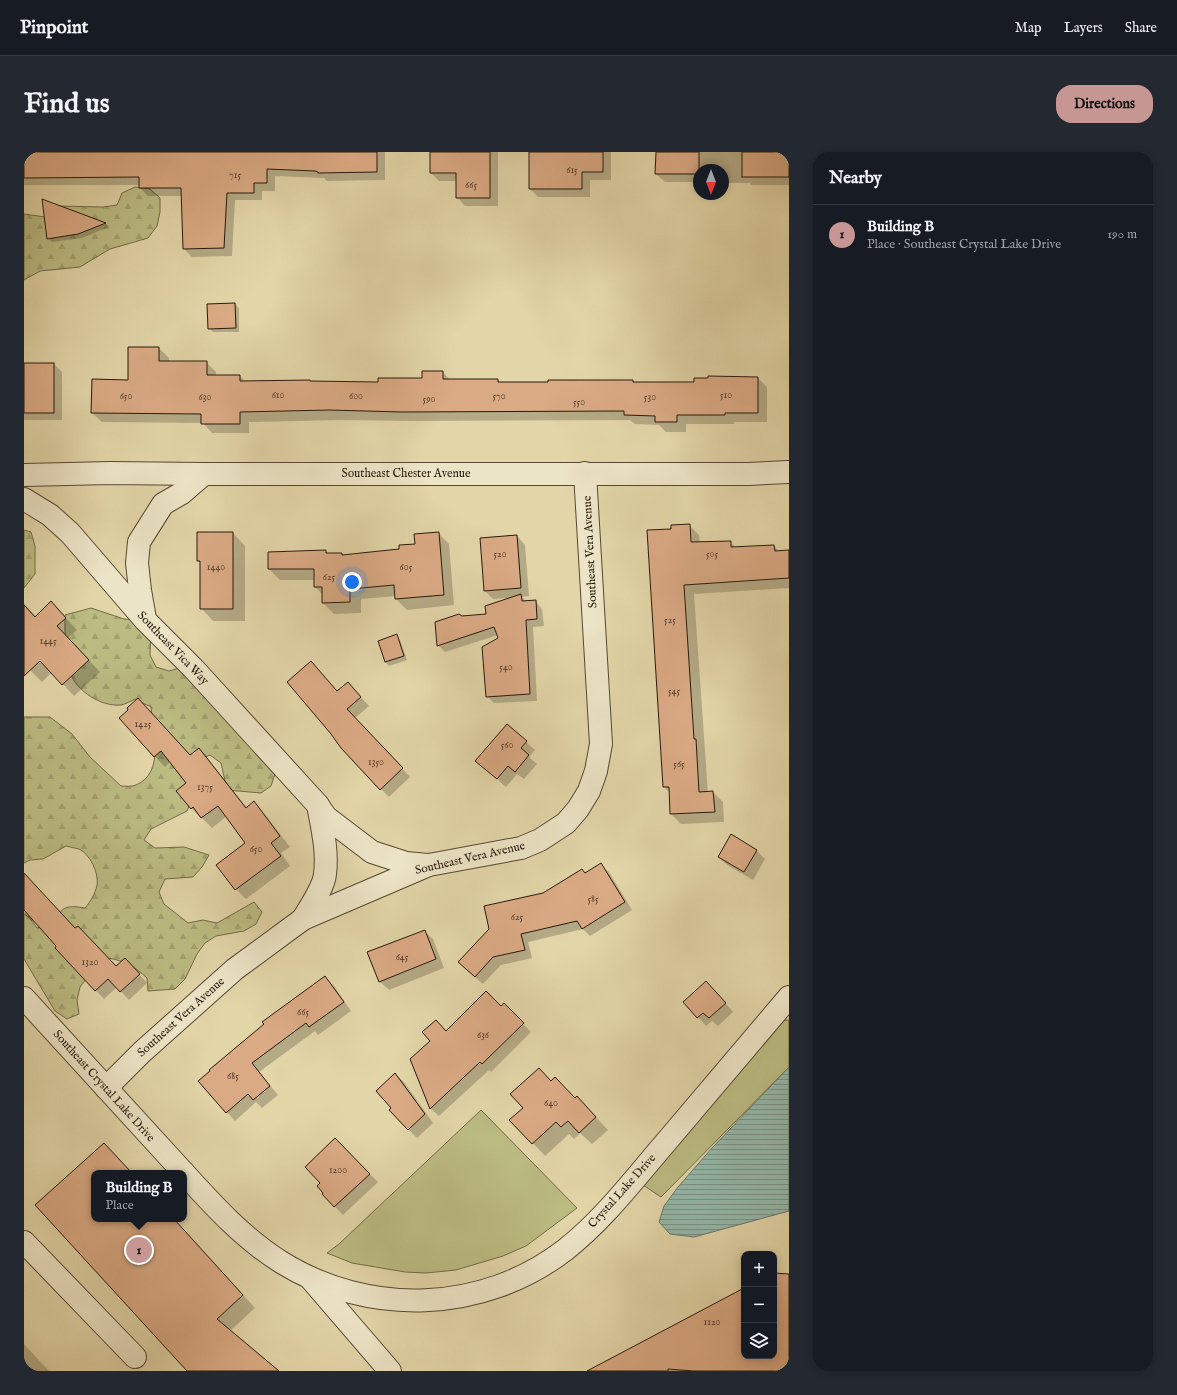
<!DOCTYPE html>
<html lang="en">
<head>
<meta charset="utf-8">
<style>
	:root { --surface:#171b24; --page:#242831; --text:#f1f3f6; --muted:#9ea1a6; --line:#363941; --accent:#c59692 }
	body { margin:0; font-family:"IM FELL English",serif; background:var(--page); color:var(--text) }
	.controls { position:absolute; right:12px; bottom:12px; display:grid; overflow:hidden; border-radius:8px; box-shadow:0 2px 10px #0003 }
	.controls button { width:36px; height:36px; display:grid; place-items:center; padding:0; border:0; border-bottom:1px solid var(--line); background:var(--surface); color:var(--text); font:20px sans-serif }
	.compass { position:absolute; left:669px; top:12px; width:36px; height:36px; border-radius:50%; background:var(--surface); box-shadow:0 2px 10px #0003; rotate:180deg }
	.you { position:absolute; left:328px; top:430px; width:14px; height:14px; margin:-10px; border:3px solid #fff; border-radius:50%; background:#1a73e8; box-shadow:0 0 0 6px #1a73e833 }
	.badge { display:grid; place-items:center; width:26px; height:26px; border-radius:50%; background:var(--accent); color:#111; font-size:13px; font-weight:700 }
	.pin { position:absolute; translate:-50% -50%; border:2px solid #fff; box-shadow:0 1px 4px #0006 }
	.popup { position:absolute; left:67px; top:1018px; width:96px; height:52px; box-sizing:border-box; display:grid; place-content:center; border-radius:8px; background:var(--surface); filter:drop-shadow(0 1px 3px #0005); font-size:13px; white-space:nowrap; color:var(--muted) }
	.popup b { font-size:15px; color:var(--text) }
	.popup::after { content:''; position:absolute; left:50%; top:100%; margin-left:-8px; border:8px solid transparent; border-top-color:var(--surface) }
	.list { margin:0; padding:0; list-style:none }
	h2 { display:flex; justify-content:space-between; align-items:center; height:52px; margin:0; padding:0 16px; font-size:17px }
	h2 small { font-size:13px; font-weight:400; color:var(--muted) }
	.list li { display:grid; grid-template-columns:26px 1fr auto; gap:12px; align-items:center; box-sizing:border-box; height:60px; padding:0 16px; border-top:1px solid var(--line) }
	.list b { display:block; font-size:15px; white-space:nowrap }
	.list p { margin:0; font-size:13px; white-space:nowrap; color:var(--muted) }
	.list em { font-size:13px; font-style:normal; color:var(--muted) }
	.icon { flex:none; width:22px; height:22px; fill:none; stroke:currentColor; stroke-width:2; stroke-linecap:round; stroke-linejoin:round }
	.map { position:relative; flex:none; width:765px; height:1219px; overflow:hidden; border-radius:16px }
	header { display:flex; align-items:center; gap:24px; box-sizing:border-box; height:56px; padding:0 20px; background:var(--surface); border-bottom:1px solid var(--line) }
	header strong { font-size:19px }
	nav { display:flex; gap:22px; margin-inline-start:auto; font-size:14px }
	.intro { display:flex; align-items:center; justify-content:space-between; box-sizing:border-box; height:96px; padding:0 24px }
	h1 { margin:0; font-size:28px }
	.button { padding:10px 18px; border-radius:16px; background:var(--accent); color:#111; font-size:14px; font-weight:700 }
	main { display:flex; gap:24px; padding:0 24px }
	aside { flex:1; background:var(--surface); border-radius:16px; box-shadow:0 2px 10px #0003 }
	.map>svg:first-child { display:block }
</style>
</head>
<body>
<header>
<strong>Pinpoint</strong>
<nav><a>Map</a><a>Layers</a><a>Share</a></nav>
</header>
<div class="intro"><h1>Find us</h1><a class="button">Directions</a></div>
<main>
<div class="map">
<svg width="765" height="1219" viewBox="0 0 765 1219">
	<defs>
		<pattern id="forest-firs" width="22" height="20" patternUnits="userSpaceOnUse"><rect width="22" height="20" fill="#bbbb82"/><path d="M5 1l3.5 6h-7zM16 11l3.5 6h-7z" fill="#a1a06f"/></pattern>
		<pattern id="water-rules" width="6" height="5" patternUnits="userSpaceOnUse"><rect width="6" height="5" fill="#95b8aa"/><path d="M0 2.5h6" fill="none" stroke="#7a9589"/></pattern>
	</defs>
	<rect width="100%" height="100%" fill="#e2d5a8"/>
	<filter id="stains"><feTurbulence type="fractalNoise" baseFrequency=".005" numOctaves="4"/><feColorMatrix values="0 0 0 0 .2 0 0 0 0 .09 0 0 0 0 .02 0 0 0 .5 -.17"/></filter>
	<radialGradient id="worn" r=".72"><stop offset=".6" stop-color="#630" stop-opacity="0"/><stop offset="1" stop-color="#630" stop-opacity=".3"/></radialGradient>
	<g fill="#bbbb82" stroke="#716a48">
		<path d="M 765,868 L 765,915 L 637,1045 L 616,1031 L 734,869 Z"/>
		<path d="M 457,958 L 553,1056 L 502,1094 L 479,1104 L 432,1118 L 402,1121 L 381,1120 L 328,1111 L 303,1101 L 315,1092 Z"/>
	</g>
	<g fill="url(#forest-firs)" stroke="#716a48">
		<path d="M 111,35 L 126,37 L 136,46 L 136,60 L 133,74 L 124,86 L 86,97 L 56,115 L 16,119 L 0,128 L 0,62 L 21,65 L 33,54 L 79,55 L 93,53 L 98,41 Z"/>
		<path d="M 0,378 L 7,380 L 11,394 L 11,422 L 0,436 Z"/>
		<path d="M 67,456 L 100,467 L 115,468 L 127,475 L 126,503 L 132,515 L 145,519 L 159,515 L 256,607 L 247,634 L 237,641 L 203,638 L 197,611 L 186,603 L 174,608 L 168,647 L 163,659 L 127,677 L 120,688 L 131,696 L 160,695 L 185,703 L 178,715 L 169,725 L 141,727 L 135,740 L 140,752 L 164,771 L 179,768 L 193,771 L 230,750 L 238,760 L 232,772 L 220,779 L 192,784 L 181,791 L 173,802 L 161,827 L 151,837 L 124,839 L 123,826 C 110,814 101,809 84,806 L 72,814 L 56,835 L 53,848 L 55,862 L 43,867 L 31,859 L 0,807 L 0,762 L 5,765 L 13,776 L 29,772 C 37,754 43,753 61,756 C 67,749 71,742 73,733 C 75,721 66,702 55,697 C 51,696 46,695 42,694 L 19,707 L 6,708 L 0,711 L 0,565 L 26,565 L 48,582 L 66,605 L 97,634 C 101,634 108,635 112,633 C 141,621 129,579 127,555 L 111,547 C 107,549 102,552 97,553 C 77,555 53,539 46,521 C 40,504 41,480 41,463 Z"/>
	</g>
	<path fill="url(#water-rules)" stroke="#69786b" d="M 765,915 L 765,1059 L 670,1085 L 646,1082 L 635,1070 L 640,1054 L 654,1035 L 688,996 Z"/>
	<g fill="#0003">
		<path d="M 0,0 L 361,0 L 361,28 L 303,29 L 300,26 L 251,24 L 251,39 L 238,39 L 238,48 L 211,48 L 208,104 L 168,105 L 160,97 L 158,44 L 124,44 L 116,36 L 116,33 L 0,33 Z"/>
		<path d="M 407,0 L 474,0 L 474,54 L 441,54 L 433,45 L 433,29 L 415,29 L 407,21 Z"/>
		<path d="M 506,0 L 587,0 L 587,28 L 566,28 L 566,45 L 514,45 L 506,37 Z"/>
		<path d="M 633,0 L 765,0 L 765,33 L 727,33 L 726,31 L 699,31 L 699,18 L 675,18 L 675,30 L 641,30 L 632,22 Z"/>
		<path d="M 19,49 L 82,72 L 85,75 L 58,86 L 28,90 L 24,86 Z"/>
		<path d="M 211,152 L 215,156 L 215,180 L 189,180 L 185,176 Z"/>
		<path d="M 135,196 L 145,206 L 145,210 L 182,210 L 192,220 L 192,224 L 216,224 L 222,230 L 286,229 L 287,230 L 355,231 L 399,227 L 419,220 L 426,228 L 474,228 L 477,231 L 608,229 L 611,231 L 671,231 L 734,226 L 743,235 L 743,270 L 710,270 L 710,272 L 662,272 L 662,280 L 642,280 L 635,273 L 611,272 L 606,268 L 388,269 L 315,268 L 225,270 L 225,281 L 188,281 L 179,271 L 78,270 L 68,261 L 105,229 Z"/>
		<path d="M 0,212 L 30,212 L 38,220 L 38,268 L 0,268 Z"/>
		<path d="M 665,373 L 675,383 L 676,391 L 706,390 L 713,396 L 750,394 L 756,400 L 765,399 L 765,436 L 670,442 L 684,641 L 689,640 L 699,650 L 700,670 L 657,672 L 647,662 L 646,641 L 640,635 L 648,378 Z"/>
		<path d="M 209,381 L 221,394 L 221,469 L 189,469 L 177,456 L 177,411 L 174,408 Z"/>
		<path d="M 414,381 L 425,392 L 430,453 L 383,458 L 372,447 L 372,444 L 337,447 L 337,461 L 310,462 L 299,451 L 299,443 L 291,435 L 291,428 L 256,428 L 245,417 L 245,401 L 302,399 L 305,402 L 318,402 L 320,404 L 376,398 L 392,393 Z"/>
		<path d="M 493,384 L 501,393 L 505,444 L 498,445 L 503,450 L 511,449 L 518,457 L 520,474 L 509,475 L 513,549 L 470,551 L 463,544 L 476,486 L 474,483 L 421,500 L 414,493 L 438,465 L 463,463 L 487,446 L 469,447 L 461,439 Z"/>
		<path d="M 27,450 L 53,478 L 44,486 L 76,520 L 50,544 L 28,520 L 18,530 L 0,512 L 0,451 L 12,465 Z"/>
		<path d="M 372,484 L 376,488 L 383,508 L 365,514 L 361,510 L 355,489 Z"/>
		<path d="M 287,511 L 314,540 L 332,540 L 345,554 L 331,566 L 386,625 L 365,645 L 357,637 Z"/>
		<path d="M 96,566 L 167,604 L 175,598 L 185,608 L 223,656 L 230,651 L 240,661 L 266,695 L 257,701 L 266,714 L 222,747 L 212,737 L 222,691 L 203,664 L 188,676 L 178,666 L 177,666 L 167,656 L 164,632 L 146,610 L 141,615 Z"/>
		<path d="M 483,573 L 511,598 L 505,605 L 513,612 L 500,627 L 493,622 L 482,635 L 453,609 Z"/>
		<path d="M 707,683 L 733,699 L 741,707 L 729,728 L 703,713 L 695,705 Z"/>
		<path d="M 577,713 L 585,720 L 608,758 L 566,784 L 559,777 L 504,790 L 508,806 L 477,813 L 459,832 L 443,818 L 466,777 L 558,718 L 562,722 Z"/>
		<path d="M 0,721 L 51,777 L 92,816 L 109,816 L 123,831 L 105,848 L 93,835 L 80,847 L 32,796 L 34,794 L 11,768 L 8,770 L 0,762 Z"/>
		<path d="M 400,779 L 409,787 L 420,816 L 365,838 L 356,830 L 345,801 Z"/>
		<path d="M 301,826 L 310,834 L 327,859 L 294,883 L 291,879 L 235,920 L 254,943 L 238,956 L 232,950 L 211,969 L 203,960 L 241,873 Z"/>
		<path d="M 691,839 L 709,860 L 694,874 L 688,869 L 682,874 L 660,850 Z"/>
		<path d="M 480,853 L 507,880 L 467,920 L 465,918 L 415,964 L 407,957 L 387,907 L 422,880 L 477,856 Z"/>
		<path d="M 371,922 L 380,930 L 409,971 L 393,986 L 384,977 L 369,956 Z"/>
		<path d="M 553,945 L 584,978 L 568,992 L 556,981 L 550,987 L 545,982 L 521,1004 L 487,968 L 551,947 Z"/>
		<path d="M 311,988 L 354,1030 L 319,1063 L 299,1042 L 301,1041 L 297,1031 Z"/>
		<path d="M 80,992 L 108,1021 L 70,1021 L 70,1067 L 150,1067 L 231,1156 L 206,1179 L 252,1219 L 164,1219 L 13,1053 Z"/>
		<path d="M 765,1123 L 765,1219 L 565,1219 L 720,1137 L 720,1204 L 750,1204 Z"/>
		<path d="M 0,1192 L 25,1219 L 0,1219 Z"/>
	</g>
	<g fill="#daaa84" stroke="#27190d">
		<path d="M 0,0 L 353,0 L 353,20 L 294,21 L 294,20 L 291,19 L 243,17 L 243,31 L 230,31 L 230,41 L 203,41 L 200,96 L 159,97 L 157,36 L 115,36 L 115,25 L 0,26 Z"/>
		<path d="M 406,0 L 466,0 L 466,46 L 432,46 L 432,21 L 406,21 Z"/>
		<path d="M 505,0 L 579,0 L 579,20 L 558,20 L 558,37 L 505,37 Z"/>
		<path d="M 632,0 L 675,0 L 675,22 L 631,22 Z"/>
		<rect x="718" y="0" width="47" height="25"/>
		<path d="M 18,47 L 82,71 L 54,82 L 23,87 Z"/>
		<path d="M 211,151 L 212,176 L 184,177 L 183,152 Z"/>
		<path d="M 104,195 L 135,195 L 135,209 L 183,209 L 183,223 L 216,223 L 216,229 L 286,228 L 286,229 L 354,230 L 354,226 L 398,226 L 398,219 L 419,219 L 419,227 L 474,227 L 474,230 L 524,230 L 524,228 L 609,228 L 609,230 L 670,230 L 670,226 L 684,226 L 684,224 L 734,225 L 734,261 L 701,261 L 701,263 L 653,263 L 653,270 L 631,270 L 631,264 L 600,263 L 600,259 L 378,260 L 305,258 L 216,260 L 216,272 L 177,272 L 177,262 L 67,261 L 68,227 L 104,228 Z"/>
		<rect x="0" y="211" width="30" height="50"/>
		<path d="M 666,372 L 667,390 L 707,389 L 707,395 L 750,393 L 751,399 L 765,398 L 765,426 L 660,433 L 670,587 L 672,587 L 675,640 L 689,639 L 691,660 L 646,662 L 645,635 L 639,635 L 623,378 L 647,377 L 647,373 Z"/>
		<path d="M 173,380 L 209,380 L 209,457 L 176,457 L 176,409 L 173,409 Z"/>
		<path d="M 415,380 L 420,443 L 371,447 L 370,433 L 326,437 L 326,450 L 298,451 L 298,435 L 290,435 L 290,417 L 244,417 L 244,400 L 302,398 L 302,401 L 318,401 L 318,403 L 375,397 L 375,393 L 391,392 L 390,382 Z"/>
		<path d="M 493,383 L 497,436 L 460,439 L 456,386 Z"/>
		<path d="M 497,442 L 498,449 L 512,448 L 513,467 L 502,468 L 506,542 L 462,545 L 458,495 L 474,486 L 470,475 L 413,494 L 411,470 L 435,462 L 438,464 L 462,462 L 461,454 Z"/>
		<path d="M 27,449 L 42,466 L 33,474 L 65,508 L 38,533 L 16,509 L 0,524 L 0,453 L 11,465 Z"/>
		<path d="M 373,482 L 380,504 L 361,510 L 354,489 Z"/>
		<path d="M 287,509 L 313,539 L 324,530 L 337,545 L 323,557 L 379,616 L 356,638 L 317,596 L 307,582 L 263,530 Z"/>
		<path d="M 114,546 L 166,603 L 175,596 L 222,656 L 230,649 L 256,684 L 247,691 L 257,704 L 211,738 L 192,713 L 221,691 L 194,654 L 177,666 L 169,655 L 167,657 L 152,639 L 162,631 L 137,599 L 130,605 L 95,566 L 104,558 L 103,556 Z"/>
		<path d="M 483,572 L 503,589 L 497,596 L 505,603 L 491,620 L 484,614 L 473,627 L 451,609 Z"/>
		<path d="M 707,682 L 733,698 L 720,720 L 694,705 Z"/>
		<path d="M 577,711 L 601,750 L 558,777 L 553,769 L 497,782 L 501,798 L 469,805 L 451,825 L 434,810 L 465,777 L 460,754 L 519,741 L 558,717 L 561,721 Z"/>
		<path d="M 0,721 L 51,776 L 54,774 L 92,814 L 101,806 L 116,822 L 96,840 L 84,827 L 71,839 L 31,796 L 32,794 L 0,758 Z"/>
		<path d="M 401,778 L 412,807 L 355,830 L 343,800 Z"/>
		<path d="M 301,824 L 320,850 L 285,875 L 282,871 L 228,911 L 246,934 L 229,948 L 224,942 L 202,961 L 174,929 L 186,919 L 185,918 L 240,872 L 238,870 Z"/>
		<path d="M 682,829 L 702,851 L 685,866 L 679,861 L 673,866 L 659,850 Z"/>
		<path d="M 462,839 L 477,854 L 480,851 L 500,871 L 458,912 L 456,910 L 406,957 L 386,907 L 406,889 L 398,880 L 412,868 L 422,879 Z"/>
		<path d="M 515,916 L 527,929 L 531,925 L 551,946 L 553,944 L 572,965 L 555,981 L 544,969 L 537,975 L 532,970 L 508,992 L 485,968 L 499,956 L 486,942 Z"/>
		<path d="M 371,921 L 401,962 L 384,978 L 365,958 L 367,956 L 352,939 Z"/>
		<path d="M 311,986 L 346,1022 L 310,1055 L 298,1042 L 299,1041 L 293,1034 L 296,1031 L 281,1015 Z"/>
		<path d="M 80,991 L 108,1021 L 70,1021 L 70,1067 L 150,1067 L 219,1143 L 193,1167 L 255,1219 L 163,1219 L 11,1053 Z"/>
		<path d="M 750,1121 L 765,1122 L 765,1219 L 670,1219 L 644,1217 L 644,1219 L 563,1219 L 720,1136 L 720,1204 L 750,1204 Z"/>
	</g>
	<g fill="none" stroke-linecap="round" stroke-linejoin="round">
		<g stroke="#564834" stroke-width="24">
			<g id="minor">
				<path d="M 0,323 L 86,321 L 180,322 L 725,322 L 764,320"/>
				<path d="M 0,347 L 26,363 L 46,381 L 121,468 L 170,517 L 293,652 L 302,665 L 348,700 L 382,711 L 404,713"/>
				<path d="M 121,467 L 116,438 L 113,411 L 115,390 L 139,352 L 158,341 L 180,322"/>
				<path d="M 279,767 C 286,755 300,735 301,722 C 304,699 298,675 294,653"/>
				<path d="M 0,846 L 160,1021"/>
				<path d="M 82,936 L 118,900 L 211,817 L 279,767 L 405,713 L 497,696 L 516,688 L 542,671 L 554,657 L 565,639 L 572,619 L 577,592 L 561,321"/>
				<path d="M 160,1021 C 189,1053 220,1087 257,1110 C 345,1165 459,1161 541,1098 C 578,1069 607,1031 637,996 C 679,946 722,896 765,845"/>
				<path d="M 0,1090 L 111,1205"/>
				<path d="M 286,1126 L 366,1219"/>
			</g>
		</g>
		<use href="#minor" stroke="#ece4c6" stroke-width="22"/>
	</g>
	<g text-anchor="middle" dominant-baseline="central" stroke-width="3" stroke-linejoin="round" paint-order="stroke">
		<g font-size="10" fill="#543d2b">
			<text x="548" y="18">615</text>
			<text x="211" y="23">715</text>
			<text x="447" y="33">665</text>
			<text x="254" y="243">610</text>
			<text x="702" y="243">510</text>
			<text x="102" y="244">650</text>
			<text x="332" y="244">600</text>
			<text x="475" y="244">570</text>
			<text x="181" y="245">630</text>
			<text x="626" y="245">530</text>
			<text x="405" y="247">590</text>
			<text x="555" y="250">550</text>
			<text x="476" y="402">520</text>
			<text x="688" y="402">505</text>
			<text x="192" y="415">1440</text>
			<text x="382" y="415">605</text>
			<text x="305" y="425">625</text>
			<text x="646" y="468">525</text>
			<text x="24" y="489">1445</text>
			<text x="482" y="515">540</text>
			<text x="650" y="539">545</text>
			<text x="119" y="572">1425</text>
			<text x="483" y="593">560</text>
			<text x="352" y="610">1350</text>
			<text x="655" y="612">565</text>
			<text x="181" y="635">1375</text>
			<text x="232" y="697">650</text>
			<text x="569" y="747">585</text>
			<text x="493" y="765">625</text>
			<text x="378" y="805">645</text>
			<text x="66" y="810">1320</text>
			<text x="279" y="860">665</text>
			<text x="459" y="883">636</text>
			<text x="209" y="924">685</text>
			<text x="527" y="951">640</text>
			<text x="314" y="1018">1200</text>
			<text x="688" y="1170">1120</text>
		</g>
		<g font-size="12" fill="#27190d" stroke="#ece4c6">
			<text x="382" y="321">Southeast Chester Avenue</text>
			<text transform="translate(566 400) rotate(-93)">Southeast Vera Avenue</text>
			<text transform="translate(149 496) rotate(46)">Southeast Vica Way</text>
			<text transform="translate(446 706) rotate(-13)">Southeast Vera Avenue</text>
			<text transform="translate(157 865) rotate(-42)">Southeast Vera Avenue</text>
			<text transform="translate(80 934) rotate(48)">Southeast Crystal Lake Drive</text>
			<text transform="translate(598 1039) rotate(-48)">Crystal Lake Drive</text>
		</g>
	</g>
	<rect width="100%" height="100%" filter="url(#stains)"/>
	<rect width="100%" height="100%" fill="url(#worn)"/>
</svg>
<div class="controls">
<button>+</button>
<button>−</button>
<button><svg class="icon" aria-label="layers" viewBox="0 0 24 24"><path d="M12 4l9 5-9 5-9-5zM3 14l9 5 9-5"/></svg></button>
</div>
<svg class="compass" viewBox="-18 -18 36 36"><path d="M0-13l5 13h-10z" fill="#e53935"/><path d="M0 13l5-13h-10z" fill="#9ea1a6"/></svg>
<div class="you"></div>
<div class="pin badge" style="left:115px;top:1098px">1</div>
<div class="popup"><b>Building B</b>Place</div>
</div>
<aside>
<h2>Nearby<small></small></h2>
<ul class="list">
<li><span class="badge">1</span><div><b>Building B</b><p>Place · Southeast Crystal Lake Drive</p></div><em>190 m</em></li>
</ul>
</aside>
</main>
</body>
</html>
